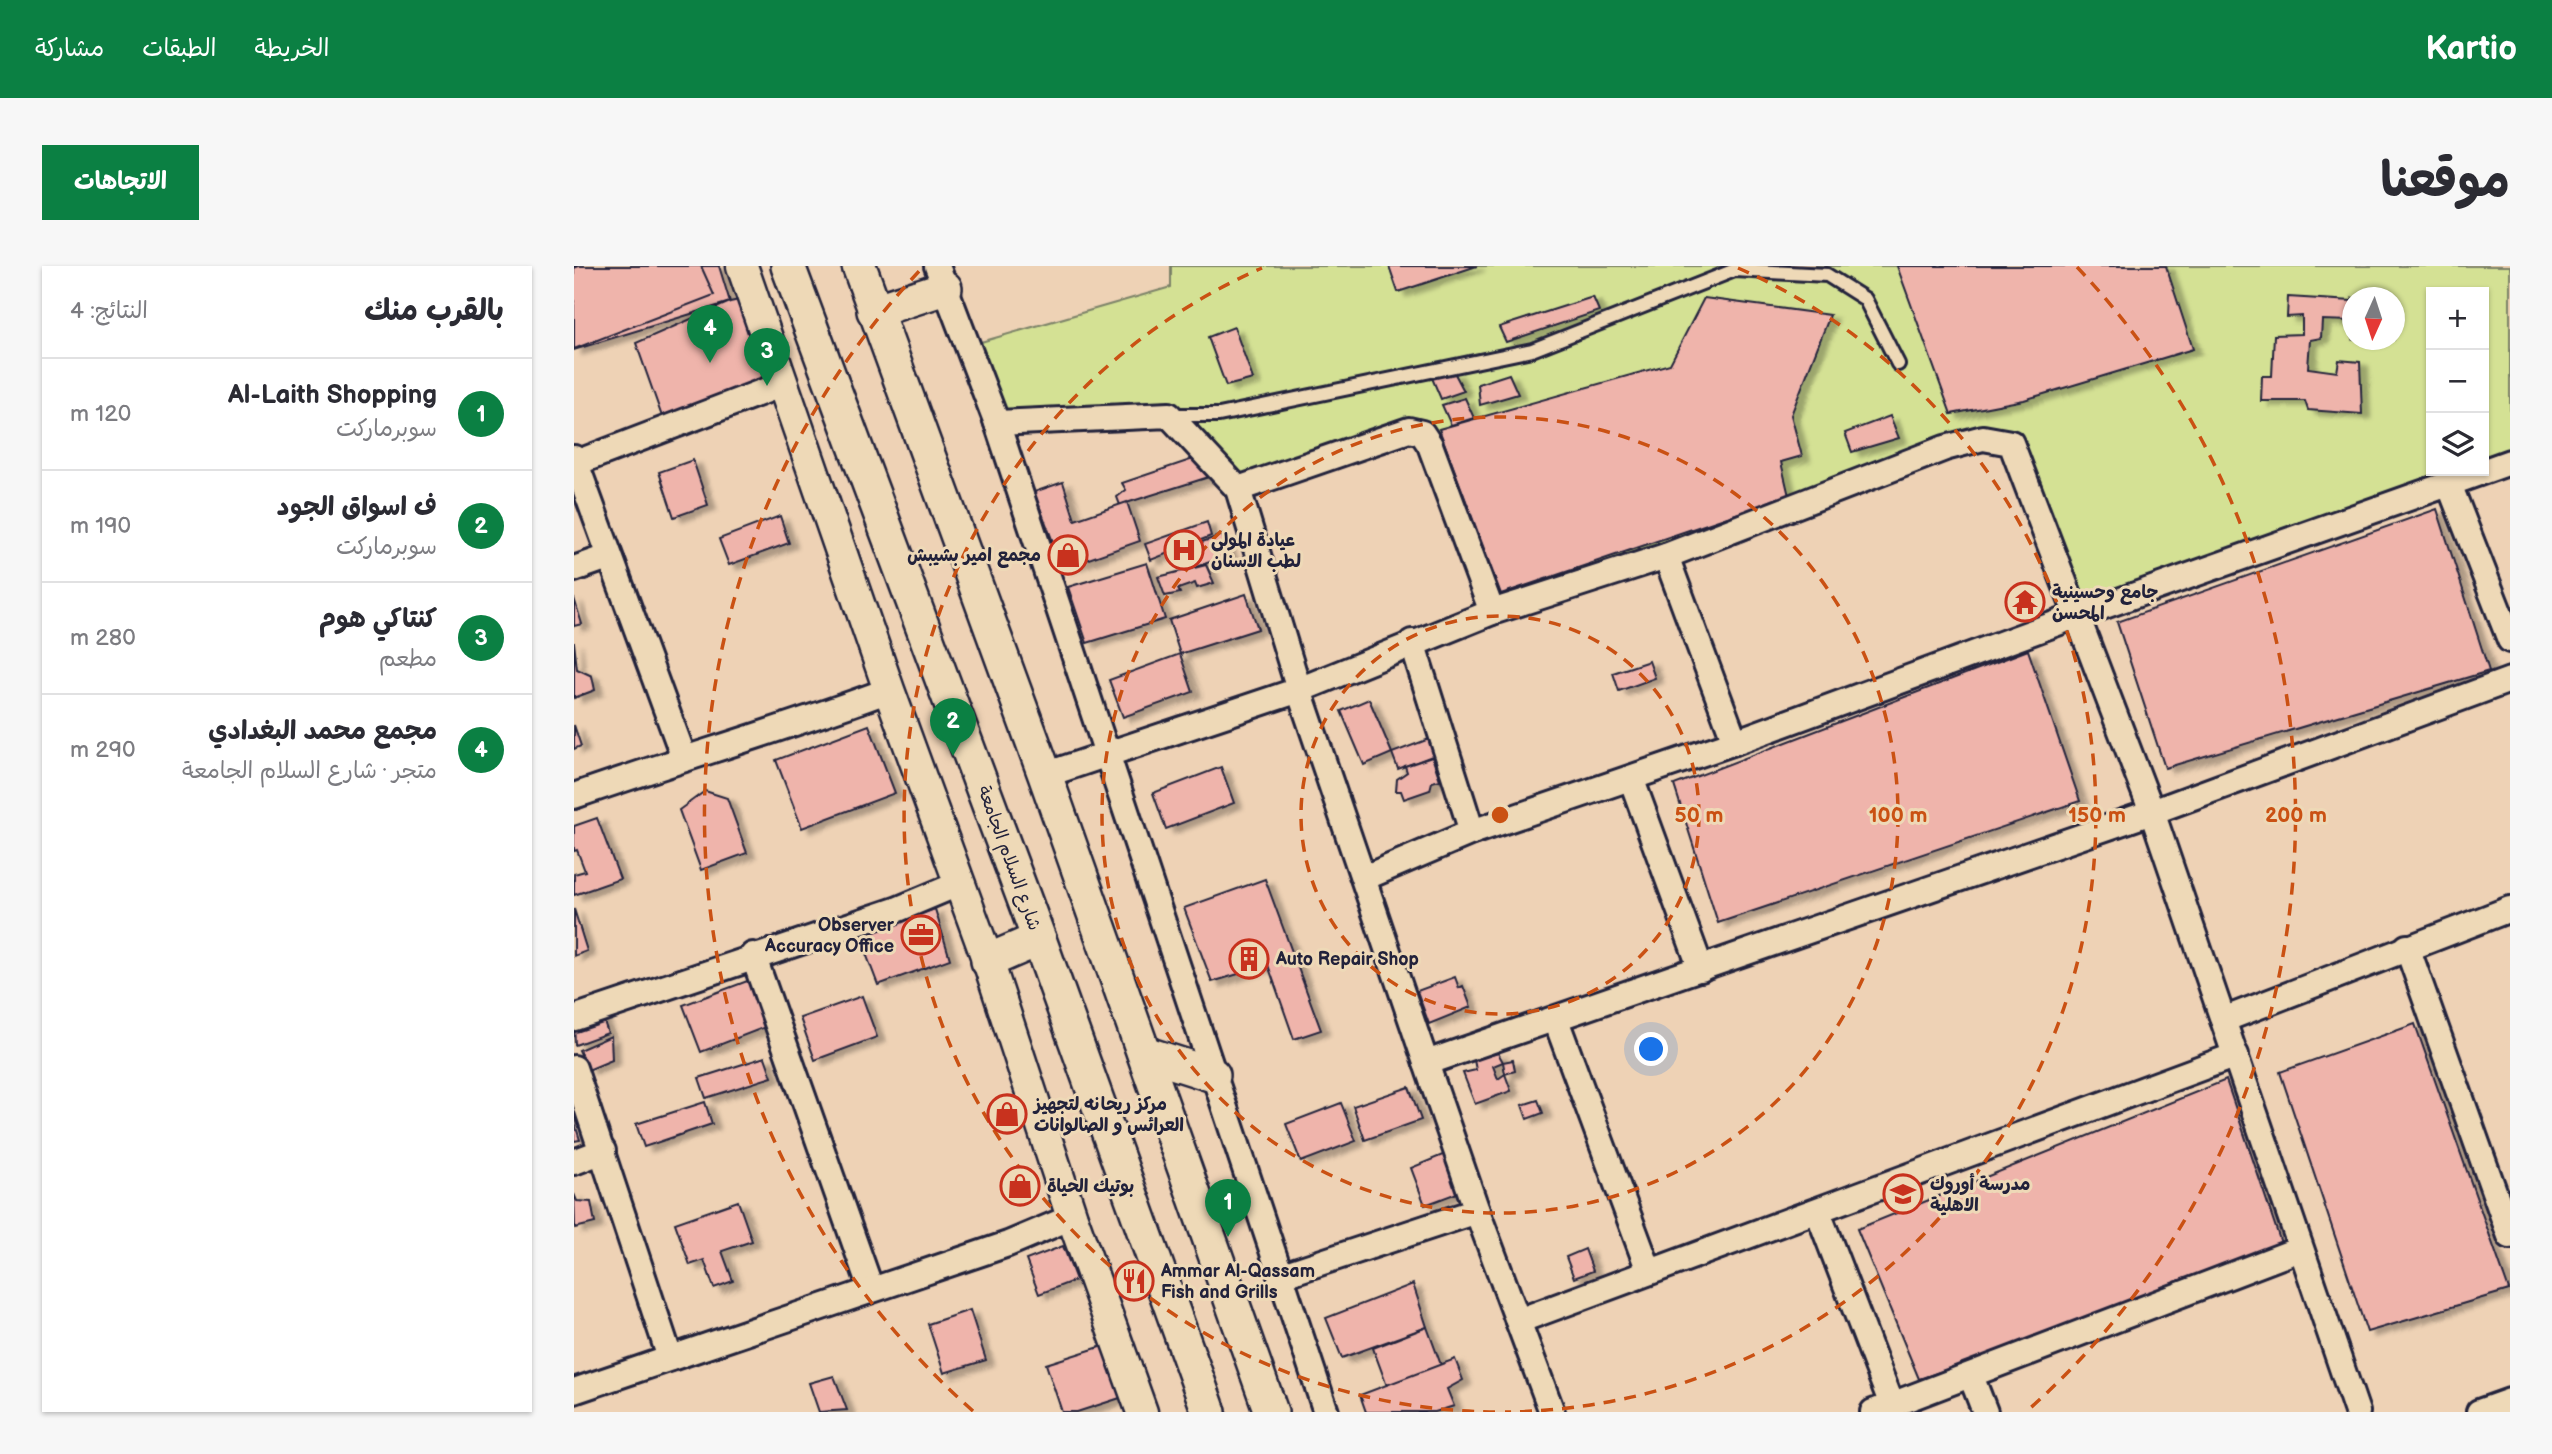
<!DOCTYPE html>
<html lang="ar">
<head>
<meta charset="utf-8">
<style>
	:root { --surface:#fff; --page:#f7f7f7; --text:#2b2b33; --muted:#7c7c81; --line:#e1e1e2; --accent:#0b8043 }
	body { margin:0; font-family:"Balsamiq Sans","Playpen Sans Arabic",sans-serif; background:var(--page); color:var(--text); direction:rtl }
	.controls { position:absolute; right:21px; top:21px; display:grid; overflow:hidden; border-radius:0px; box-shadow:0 2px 5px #0004 }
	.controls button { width:63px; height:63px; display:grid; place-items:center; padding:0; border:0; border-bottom:2px solid var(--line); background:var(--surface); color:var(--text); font:35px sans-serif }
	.compass { position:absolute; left:1768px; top:21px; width:63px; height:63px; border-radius:50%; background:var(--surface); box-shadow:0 2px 5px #0004; rotate:183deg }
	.you { position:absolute; left:1078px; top:784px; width:24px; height:24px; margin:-18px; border:5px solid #fff; border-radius:50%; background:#1a73e8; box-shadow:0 0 0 10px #1a73e833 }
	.badge { display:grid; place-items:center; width:46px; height:46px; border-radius:50%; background:var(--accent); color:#fff; font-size:23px; font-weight:700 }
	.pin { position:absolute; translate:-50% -58px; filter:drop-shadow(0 2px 4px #0008) }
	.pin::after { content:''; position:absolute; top:37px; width:24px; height:21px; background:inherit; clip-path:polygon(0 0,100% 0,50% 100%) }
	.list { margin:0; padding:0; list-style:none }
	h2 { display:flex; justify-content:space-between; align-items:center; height:91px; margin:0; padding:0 28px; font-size:30px }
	h2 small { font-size:23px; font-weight:400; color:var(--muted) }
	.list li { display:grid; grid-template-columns:46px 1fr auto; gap:21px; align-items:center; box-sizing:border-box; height:112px; padding:0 28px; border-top:2px solid var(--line) }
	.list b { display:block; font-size:26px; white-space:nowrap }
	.list p { margin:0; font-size:23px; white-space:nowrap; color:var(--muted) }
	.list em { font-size:23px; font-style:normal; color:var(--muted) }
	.icon { flex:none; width:38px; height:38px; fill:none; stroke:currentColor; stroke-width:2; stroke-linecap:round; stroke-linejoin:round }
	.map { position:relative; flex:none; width:1936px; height:1146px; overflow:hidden; direction:ltr; border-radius:0px }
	header { display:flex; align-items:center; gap:42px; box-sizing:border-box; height:98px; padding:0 35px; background:var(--accent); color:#fff }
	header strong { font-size:33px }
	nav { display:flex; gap:38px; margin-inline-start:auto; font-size:24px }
	.intro { display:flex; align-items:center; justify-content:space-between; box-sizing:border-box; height:168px; padding:0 42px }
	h1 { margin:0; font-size:49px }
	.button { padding:18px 32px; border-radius:0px; background:var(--accent); color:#fff; font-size:24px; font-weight:700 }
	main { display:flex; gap:42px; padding:0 42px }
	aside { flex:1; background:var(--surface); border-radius:0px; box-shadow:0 2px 5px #0004 }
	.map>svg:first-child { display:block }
</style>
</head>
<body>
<header>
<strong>Kartio</strong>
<nav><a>الخريطة</a><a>الطبقات</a><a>مشاركة</a></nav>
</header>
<div class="intro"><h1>موقعنا</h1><a class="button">الاتجاهات</a></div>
<main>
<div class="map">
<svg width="1936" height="1146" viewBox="0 0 1936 1146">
	<defs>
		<filter id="shadow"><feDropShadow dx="8" dy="4.5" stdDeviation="2" flood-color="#0004"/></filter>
	</defs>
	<rect width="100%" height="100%" fill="#eed2b5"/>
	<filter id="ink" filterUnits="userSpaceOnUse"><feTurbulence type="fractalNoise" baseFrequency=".0143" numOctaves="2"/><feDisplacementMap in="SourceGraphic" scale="14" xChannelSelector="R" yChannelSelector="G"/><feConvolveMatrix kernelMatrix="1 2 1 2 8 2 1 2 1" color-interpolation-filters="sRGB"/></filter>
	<g filter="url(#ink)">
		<path fill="#d4e194" stroke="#7b8268" stroke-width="2" fill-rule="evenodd" d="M 597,0 L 1936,0 L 1936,196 L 1505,349 L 1437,177 L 1409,172 L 918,346 L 848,168 L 664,223 L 595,149 L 423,157 L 393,80 L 597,21 ZM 1857,26 L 1910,26 L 1910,205 L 1857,205 ZM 1778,32 L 1820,32 L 1820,74 L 1778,74 Z"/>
		<g fill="#efb4ab" stroke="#22223b" stroke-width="2" filter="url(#shadow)">
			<path d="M 0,0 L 145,0 L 156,36 L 0,84 Z"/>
			<path d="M 5,0 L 127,0 L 140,29 L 0,83 L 0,2 Z"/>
			<path d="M 815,0 L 903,0 L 824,26 Z"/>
			<path d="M 1323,0 L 1592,0 L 1619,83 L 1450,134 L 1377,148 Z"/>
			<path d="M 179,31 L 209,118 L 92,162 L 62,77 L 156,36 Z"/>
			<path d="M 1019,31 L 1025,45 L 932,76 L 925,61 Z"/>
			<path d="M 1714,31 L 1778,35 L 1778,55 L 1748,54 L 1747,72 L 1736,74 L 1734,102 L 1763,106 L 1765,94 L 1786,96 L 1788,148 L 1734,144 L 1731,135 L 1687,135 L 1688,110 L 1698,110 L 1700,69 L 1728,68 L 1728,50 L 1713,51 Z"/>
			<path d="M 1130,32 L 1256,49 L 1217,149 L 1228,190 L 1207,196 L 1215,230 L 927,328 L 865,163 L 1096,98 Z"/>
			<path d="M 660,61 L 679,113 L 652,120 L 634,71 Z"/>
			<path d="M 880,106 L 890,125 L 867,133 L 858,112 Z"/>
			<path d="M 935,108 L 944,128 L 906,139 L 904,118 Z"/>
			<path d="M 891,132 L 900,152 L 877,159 L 868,139 Z"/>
			<path d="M 1316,150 L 1325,172 L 1278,186 L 1271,167 Z"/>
			<path d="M 631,189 L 638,210 L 546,239 L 543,231 L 552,224 L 548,217 Z"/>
			<path d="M 119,194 L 134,239 L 100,251 L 85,206 Z"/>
			<path d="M 489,216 L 501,254 L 553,236 L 566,275 L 489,302 L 460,226 Z"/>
			<path d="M 1863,243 L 1915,405 L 1591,502 L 1543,356 Z"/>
			<path d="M 206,250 L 215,277 L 155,299 L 145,273 Z"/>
			<path d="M 633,256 L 637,270 L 577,294 L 571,278 Z"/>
			<path d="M 648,269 L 656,289 L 613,304 L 605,284 Z"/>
			<path d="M 573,297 L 591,353 L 513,377 L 494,321 Z"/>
			<path d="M 632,299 L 640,317 L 623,322 L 621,317 L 604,323 L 606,327 L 591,330 L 584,311 Z"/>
			<path d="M 672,328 L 684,363 L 606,388 L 595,354 Z"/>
			<path d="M 0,332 L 8,358 L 0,360 Z"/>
			<path d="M 0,376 L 3,403 L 18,410 L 21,424 L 0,432 Z"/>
			<path d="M 1454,384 L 1506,535 L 1144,657 L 1100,519 Z"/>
			<path d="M 606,388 L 619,426 L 549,451 L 535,414 Z"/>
			<path d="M 1075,395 L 1081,412 L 1045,425 L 1039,407 Z"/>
			<path d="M 795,433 L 818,487 L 790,499 L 767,445 Z"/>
			<path d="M 0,459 L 7,480 L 0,483 Z"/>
			<path d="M 295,459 L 321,527 L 228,562 L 202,494 Z"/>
			<path d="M 855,473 L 861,489 L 824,503 L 818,487 Z"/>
			<path d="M 858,491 L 866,514 L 858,516 L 856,524 L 830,533 L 827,525 L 822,525 L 823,513 L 833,506 L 831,500 Z"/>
			<path d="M 647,501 L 660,537 L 592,563 L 579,527 Z"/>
			<path d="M 131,525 L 153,532 L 173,587 L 127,604 L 105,544 Z"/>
			<path d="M 23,552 L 46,613 L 0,629 L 0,608 L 11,605 L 3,584 L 0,585 L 0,560 Z"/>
			<path d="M 691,613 L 747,764 L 720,773 L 694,699 L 638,716 L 610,642 Z"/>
			<path d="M 0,643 L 13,685 L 0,690 Z"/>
			<path d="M 361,643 L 376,693 L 304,719 L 285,669 Z"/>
			<path d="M 881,711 L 885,722 L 889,720 L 897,741 L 855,758 L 843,725 Z"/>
			<path d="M 176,714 L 194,760 L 127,786 L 109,739 Z"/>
			<path d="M 288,730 L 303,771 L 241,794 L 226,752 Z"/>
			<path d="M 27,747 L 34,767 L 1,779 L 0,757 Z"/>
			<path d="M 1841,758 L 1935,1024 L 1793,1066 L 1706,806 Z"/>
			<path d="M 37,770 L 38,794 L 14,804 L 5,784 Z"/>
			<path d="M 924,787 L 929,796 L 919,800 L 924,813 L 931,808 L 937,825 L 901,838 L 889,807 L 902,804 L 900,794 Z"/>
			<path d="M 191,791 L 198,811 L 132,832 L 125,812 Z"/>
			<path d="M 939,794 L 941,805 L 931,808 L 929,796 Z"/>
			<path d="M 1652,814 L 1711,989 L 1345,1113 L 1283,963 Z"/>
			<path d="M 835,821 L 847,854 L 791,874 L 779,840 Z"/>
			<path d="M 964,834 L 969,847 L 953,853 L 948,839 Z"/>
			<path d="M 131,836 L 138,858 L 70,881 L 62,858 Z"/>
			<path d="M 767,837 L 782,875 L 727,896 L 712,858 Z"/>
			<path d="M 0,855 L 6,874 L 0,875 Z"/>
			<path d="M 871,888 L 886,926 L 851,939 L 837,902 Z"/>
			<path d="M 0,928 L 3,935 L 17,936 L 21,957 L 1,962 Z"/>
			<path d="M 164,935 L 178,975 L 148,985 L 159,1015 L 140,1022 L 130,994 L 116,999 L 101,957 Z"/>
			<path d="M 489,980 L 502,1014 L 465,1028 L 452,994 Z"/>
			<path d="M 1011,983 L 1019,1005 L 1000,1012 L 992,991 Z"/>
			<path d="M 839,1018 L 853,1061 L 768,1092 L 752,1052 Z"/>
			<path d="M 396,1044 L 412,1094 L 370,1107 L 354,1058 Z"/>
			<path d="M 853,1061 L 867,1099 L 813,1120 L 799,1082 Z"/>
			<path d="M 529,1080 L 546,1132 L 503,1146 L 488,1146 L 472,1098 Z"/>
			<path d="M 881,1093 L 889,1114 L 873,1123 L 880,1140 L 861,1146 L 792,1146 L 786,1129 Z"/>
			<path d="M 260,1110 L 273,1144 L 245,1146 L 235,1117 Z"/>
		</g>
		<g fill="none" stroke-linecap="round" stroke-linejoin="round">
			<g stroke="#22223b" stroke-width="18">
				<path id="service" d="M 595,149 L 645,149 L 958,84 L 1161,4 L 1253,9 L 1291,33 L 1324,98"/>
			</g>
			<g stroke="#22223b" stroke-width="30">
				<g id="minor">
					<path d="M 363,0 L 423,157 L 752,1146"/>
					<path d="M 423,157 L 595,149 L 664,223 L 725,424 L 852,797 L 903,945 L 978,1146"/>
					<path d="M 0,192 L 110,492"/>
					<path d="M 2,197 L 209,118"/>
					<path d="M 1875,218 L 1936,374"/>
					<path d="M 664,223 L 835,164 L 848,167 L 856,179 L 918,346"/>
					<path d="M 1092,290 L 1161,476"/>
					<path d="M 0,303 L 34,291"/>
					<path d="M 838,376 L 898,566"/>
					<path d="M 471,509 L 725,424 L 918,346 L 1092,290 L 1371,182 L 1409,172 L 1437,177 L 1578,546 L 1783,1146"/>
					<path d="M 1057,512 L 1127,703"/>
					<path d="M 0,530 C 105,493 211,463 315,424"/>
					<path d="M 790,612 L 898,566 L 1161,476 L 1505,349 L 1936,196"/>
					<path d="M 1833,681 L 1936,970"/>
					<path d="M 179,689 L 297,1023"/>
					<path d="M 0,752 L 322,644 L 384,618"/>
					<path d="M 982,754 L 1075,1005"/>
					<path d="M 1649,754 L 1936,643"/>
					<path d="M 852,797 L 1578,546 L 1936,414"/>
					<path d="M 0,802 L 96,1092"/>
					<path d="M 0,896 L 29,885"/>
					<path d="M 1244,946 L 1318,1139"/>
					<path d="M 706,1010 L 903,945"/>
					<path d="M 944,1055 L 1662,789"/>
					<path d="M 1397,1110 L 1411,1146"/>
					<path d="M 0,1125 L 434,978 L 498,951"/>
					<path d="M 1299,1146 L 1726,983"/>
					<path d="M 1905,1146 L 1936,1135"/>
				</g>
			</g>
			<g stroke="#22223b" stroke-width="35">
				<path id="tertiary" d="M 168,0 L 315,424 L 414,695 L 498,951 L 568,1146"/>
			</g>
			<g stroke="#22223b" stroke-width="38">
				<g id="secondary">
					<path d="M 214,0 L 465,673 L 635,1146"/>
					<path d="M 285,0 L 471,509 L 697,1146"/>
					<path d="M 300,45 L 371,22"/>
					<path d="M 414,695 L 465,673"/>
					<path d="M 570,787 L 639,809"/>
				</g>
			</g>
			<use href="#service" stroke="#eed9b7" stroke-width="12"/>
			<use href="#minor" stroke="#eed9b7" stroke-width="24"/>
			<use href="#tertiary" stroke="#eed9b7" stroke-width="30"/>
			<use href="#secondary" stroke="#eed9b7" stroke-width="33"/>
		</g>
	</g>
	<g fill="none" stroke="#ca5113" stroke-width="3.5" stroke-dasharray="12 9">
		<circle cx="926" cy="549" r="199"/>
		<circle cx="926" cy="549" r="398"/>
		<path d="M921 1146A597 597 0 0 1 688 2M1164 2A597 597 0 0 1 931 1146"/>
		<path d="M399 1145A796 796 0 0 1 349 1M1503 1A796 796 0 0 1 1453 1145"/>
	</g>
	<defs>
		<g id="hospital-ring" transform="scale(2.0125)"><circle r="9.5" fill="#eed9b7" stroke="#c8321e" stroke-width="1.5"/><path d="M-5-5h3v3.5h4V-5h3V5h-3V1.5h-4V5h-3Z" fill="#c8321e"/></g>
		<g id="shop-ring" transform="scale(2.0125)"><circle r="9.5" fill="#eed9b7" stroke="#c8321e" stroke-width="1.5"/><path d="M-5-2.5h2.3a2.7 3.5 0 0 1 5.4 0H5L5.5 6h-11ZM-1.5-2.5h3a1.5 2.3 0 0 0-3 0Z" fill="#c8321e"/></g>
		<g id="temple-ring" transform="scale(2.0125)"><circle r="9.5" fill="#eed9b7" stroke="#c8321e" stroke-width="1.5"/><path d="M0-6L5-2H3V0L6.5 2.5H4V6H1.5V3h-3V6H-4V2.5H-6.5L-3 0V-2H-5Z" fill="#c8321e"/></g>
		<g id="office-ring" transform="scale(2.0125)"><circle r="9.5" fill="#eed9b7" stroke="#c8321e" stroke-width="1.5"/><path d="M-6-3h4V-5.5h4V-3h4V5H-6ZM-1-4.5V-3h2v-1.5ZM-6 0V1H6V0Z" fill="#c8321e"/></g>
		<g id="building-ring" transform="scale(2.0125)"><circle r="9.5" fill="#eed9b7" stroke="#c8321e" stroke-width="1.5"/><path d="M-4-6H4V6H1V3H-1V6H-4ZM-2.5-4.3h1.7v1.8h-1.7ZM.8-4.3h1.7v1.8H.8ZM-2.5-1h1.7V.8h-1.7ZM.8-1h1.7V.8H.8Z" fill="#c8321e"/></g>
		<g id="school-ring" transform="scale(2.0125)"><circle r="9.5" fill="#eed9b7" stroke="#c8321e" stroke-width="1.5"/><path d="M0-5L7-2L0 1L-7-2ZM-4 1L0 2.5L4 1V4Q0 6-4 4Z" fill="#c8321e"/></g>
		<g id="restaurant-ring" transform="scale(2.0125)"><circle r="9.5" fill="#eed9b7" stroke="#c8321e" stroke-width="1.5"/><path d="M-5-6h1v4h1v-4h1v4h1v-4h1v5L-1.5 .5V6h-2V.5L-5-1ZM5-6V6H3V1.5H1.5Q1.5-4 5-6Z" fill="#c8321e"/></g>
	</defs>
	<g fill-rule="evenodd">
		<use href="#hospital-ring" x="610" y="284"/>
		<use href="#shop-ring" x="494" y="289"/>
		<use href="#temple-ring" x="1451" y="336"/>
		<use href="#office-ring" x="347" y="669"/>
		<use href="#building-ring" x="675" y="693"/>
		<use href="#shop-ring" x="433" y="848"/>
		<use href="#shop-ring" x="446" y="920"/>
		<use href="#school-ring" x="1329" y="928"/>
		<use href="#restaurant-ring" x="560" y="1015"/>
	</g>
	<g text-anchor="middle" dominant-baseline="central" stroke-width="6" stroke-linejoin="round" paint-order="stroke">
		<g font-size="18" font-weight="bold" fill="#22223b" stroke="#eed9b7" text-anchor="start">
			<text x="637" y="274">عيادة المولى<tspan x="637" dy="21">لطب الاسنان</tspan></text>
			<text x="467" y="289" text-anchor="end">مجمع امير بشيبش</text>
			<text x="1478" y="326">جامع وحسينية<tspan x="1478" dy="21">المحسن</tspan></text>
			<text x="320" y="659" text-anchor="end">Observer<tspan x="320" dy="21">Accuracy Office</tspan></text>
			<text x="702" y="693">Auto Repair Shop</text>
			<text x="460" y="838">مركز ريحانه لتجهيز<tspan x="460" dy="21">العرائس و الصالوانات</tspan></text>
			<text x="1356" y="918">مدرسة أوروك<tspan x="1356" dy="21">الاهلية</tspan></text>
			<text x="473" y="920">بوتيك الحياة</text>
			<text x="587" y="1005">Ammar Al-Qassam<tspan x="587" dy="21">Fish and Grills</tspan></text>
		</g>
		<g font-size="18" fill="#22223b" stroke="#eed9b7">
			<text transform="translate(435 592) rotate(70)">شارع السلام الجامعة</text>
		</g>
	</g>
	<circle cx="926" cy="549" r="10" fill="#ca5113" stroke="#eed9b7" stroke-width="3.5"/>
	<g font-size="21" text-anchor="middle" font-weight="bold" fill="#ca5113" stroke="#eed9b7" stroke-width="6" stroke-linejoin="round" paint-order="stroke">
		<text x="1125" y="556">50 m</text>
		<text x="1324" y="556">100 m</text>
		<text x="1523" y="556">150 m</text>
		<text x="1722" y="556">200 m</text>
	</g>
</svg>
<div class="controls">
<button>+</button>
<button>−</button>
<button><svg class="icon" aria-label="layers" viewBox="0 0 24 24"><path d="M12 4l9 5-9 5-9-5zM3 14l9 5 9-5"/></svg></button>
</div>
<svg class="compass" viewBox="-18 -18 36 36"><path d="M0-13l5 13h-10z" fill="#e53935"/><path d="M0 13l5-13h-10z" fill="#7c7c81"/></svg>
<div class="you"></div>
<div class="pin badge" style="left:654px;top:971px">1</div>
<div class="pin badge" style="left:379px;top:490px">2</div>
<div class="pin badge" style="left:193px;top:120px">3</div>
<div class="pin badge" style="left:136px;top:97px">4</div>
</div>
<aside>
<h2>بالقرب منك<small>النتائج: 4</small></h2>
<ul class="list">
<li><span class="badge">1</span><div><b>Al-Laith Shopping</b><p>سوبرماركت</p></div><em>120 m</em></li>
<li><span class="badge">2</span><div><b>ف اسواق الجود</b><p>سوبرماركت</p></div><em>190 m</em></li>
<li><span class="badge">3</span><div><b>كنتاكي هوم</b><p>مطعم</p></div><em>280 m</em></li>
<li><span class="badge">4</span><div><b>مجمع محمد البغدادي</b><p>متجر · شارع السلام الجامعة</p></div><em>290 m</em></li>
</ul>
</aside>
</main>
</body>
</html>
